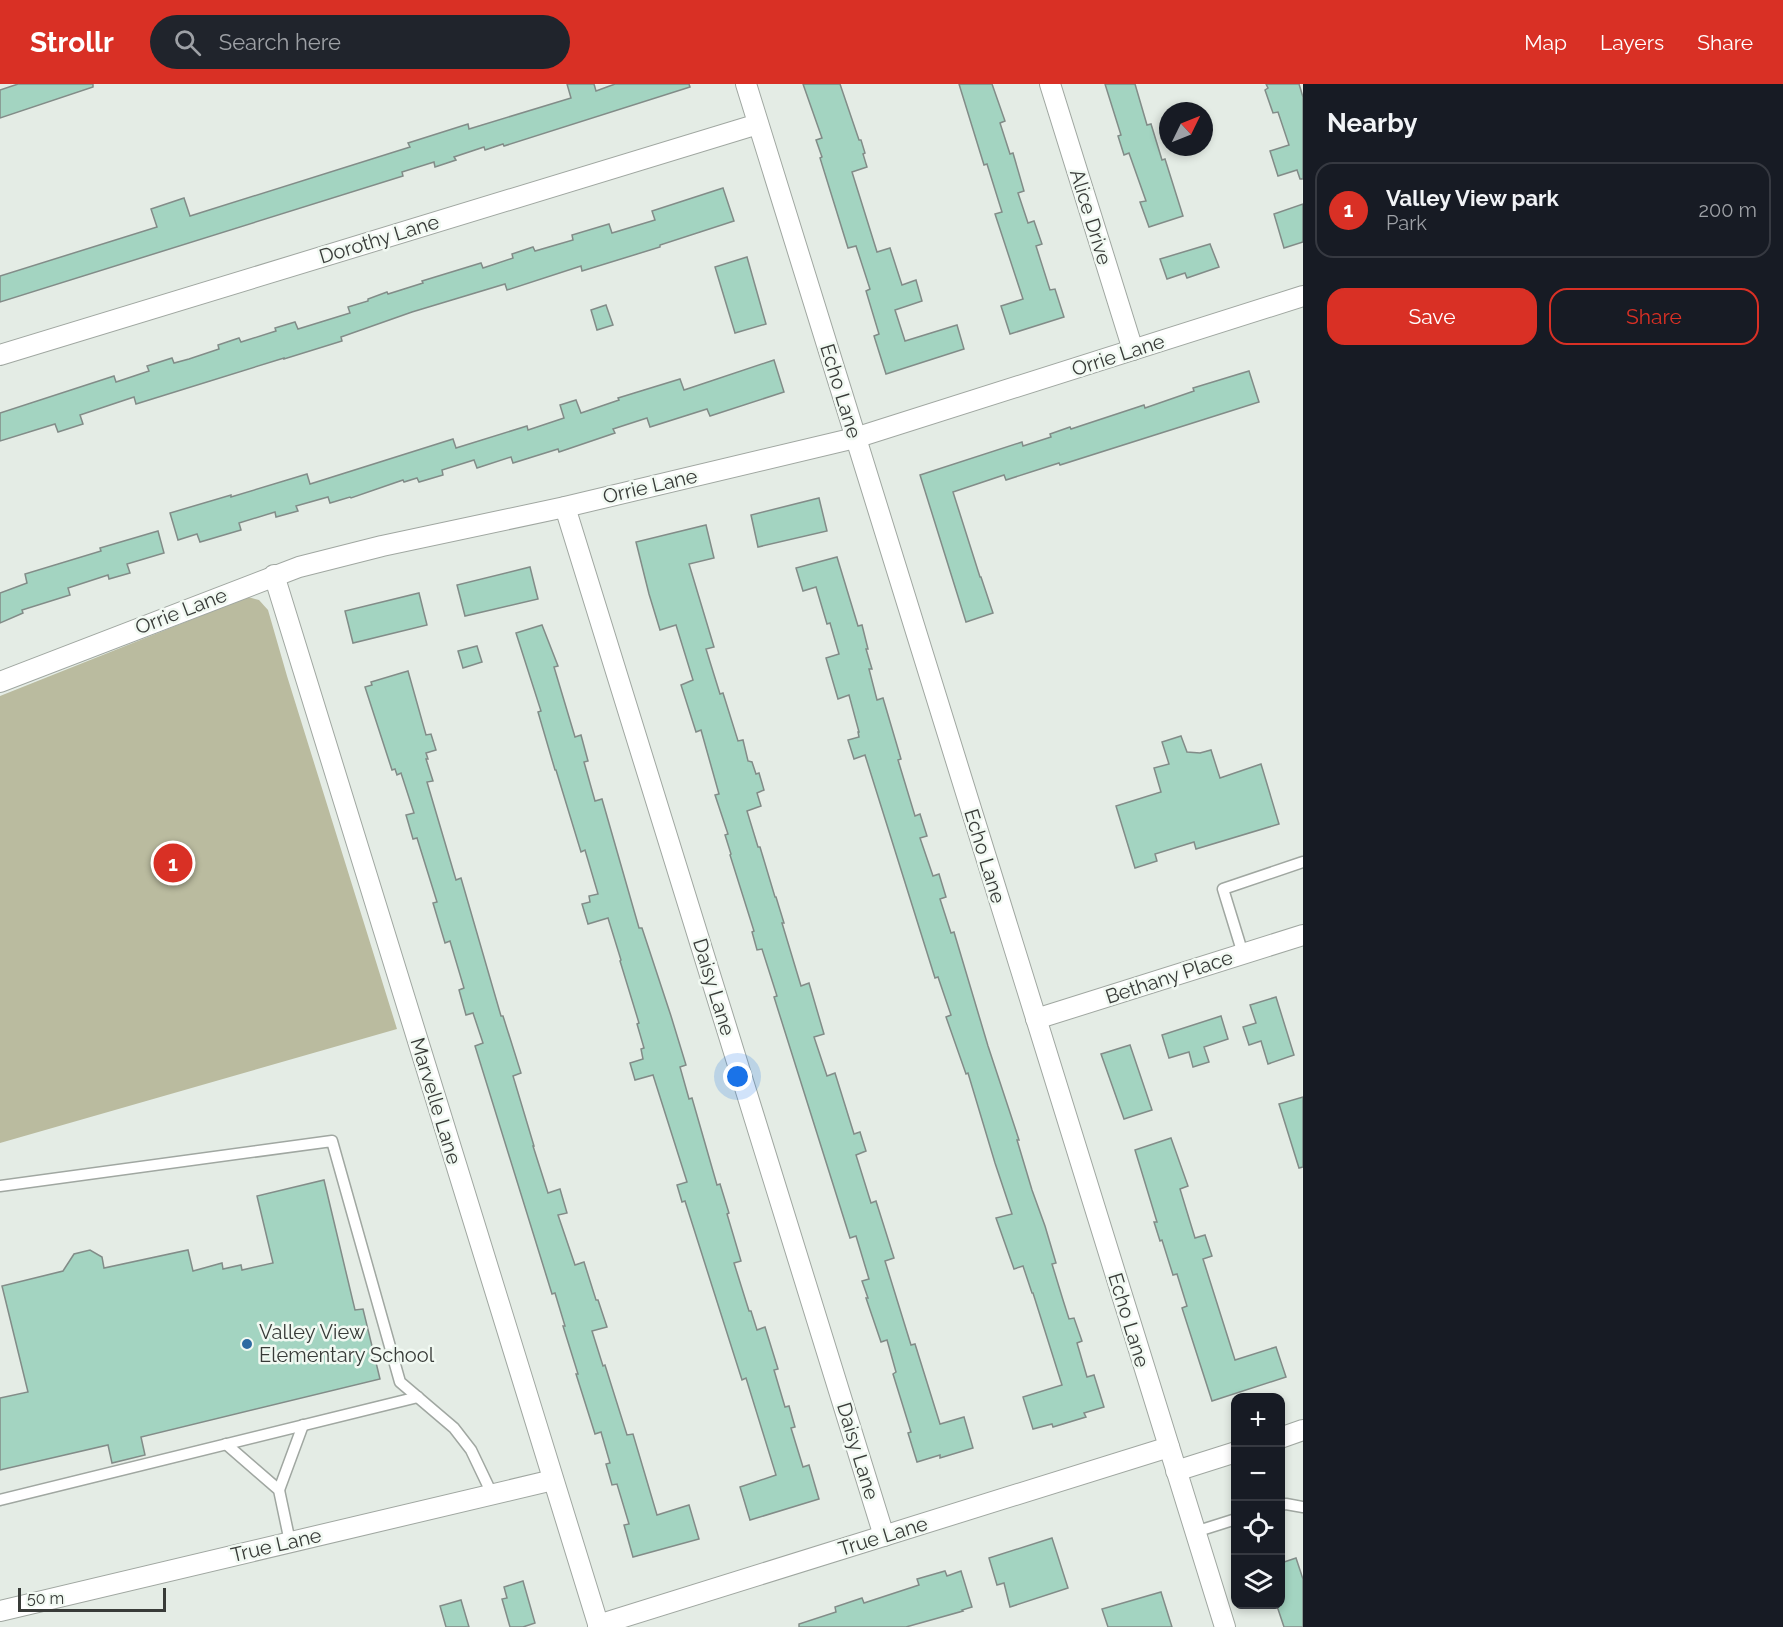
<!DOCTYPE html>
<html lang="en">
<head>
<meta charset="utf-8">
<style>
	:root { --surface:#171b24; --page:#20242c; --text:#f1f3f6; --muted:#9ea1a6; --line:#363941; --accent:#d93025 }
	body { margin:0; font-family:Raleway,sans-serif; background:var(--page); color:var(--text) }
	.controls { position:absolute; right:18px; bottom:18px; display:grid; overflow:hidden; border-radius:12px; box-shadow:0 3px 9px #0003 }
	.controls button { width:54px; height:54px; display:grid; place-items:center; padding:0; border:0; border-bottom:2px solid var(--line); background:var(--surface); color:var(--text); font:30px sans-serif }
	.compass { position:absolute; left:1159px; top:18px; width:54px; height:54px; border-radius:50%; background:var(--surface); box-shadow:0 3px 9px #0003; rotate:47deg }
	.scale { position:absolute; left:18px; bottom:15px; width:148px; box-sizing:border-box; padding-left:6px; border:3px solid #383b38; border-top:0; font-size:16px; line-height:21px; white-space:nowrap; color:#383b38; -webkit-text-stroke:4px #f1f9f2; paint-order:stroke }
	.you { position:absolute; left:738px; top:993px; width:21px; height:21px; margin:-15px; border:4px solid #fff; border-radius:50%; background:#1a73e8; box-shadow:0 0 0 9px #1a73e833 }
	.badge { display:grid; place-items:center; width:39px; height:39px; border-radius:50%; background:var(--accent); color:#fff; font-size:20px; font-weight:700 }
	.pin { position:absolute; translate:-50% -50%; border:3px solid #fff; box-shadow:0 2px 6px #0006 }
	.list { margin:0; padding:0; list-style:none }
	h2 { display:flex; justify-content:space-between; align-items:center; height:78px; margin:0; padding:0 24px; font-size:26px }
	h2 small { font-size:20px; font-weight:400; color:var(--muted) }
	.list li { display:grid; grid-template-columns:39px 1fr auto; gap:18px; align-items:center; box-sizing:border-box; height:96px; margin:0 12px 12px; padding:0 12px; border:2px solid var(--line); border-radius:18px }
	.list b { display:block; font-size:22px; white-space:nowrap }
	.list p { margin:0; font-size:20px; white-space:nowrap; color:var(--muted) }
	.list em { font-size:20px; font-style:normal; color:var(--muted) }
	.actions { display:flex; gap:12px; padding:18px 24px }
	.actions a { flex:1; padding:14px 0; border:2px solid var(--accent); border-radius:18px; text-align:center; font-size:21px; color:var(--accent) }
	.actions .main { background:var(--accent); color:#fff }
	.icon { flex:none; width:33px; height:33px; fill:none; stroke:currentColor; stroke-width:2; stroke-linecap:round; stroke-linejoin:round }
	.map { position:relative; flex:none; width:1303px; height:1543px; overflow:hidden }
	header { display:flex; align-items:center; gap:36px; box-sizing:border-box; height:84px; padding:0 30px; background:var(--accent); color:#fff }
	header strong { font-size:28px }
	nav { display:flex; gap:33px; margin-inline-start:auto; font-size:21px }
	.search { width:420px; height:54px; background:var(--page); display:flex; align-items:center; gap:15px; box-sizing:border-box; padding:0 21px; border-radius:33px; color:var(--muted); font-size:22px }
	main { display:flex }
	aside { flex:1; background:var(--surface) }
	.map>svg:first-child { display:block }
</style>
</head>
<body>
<header>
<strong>Strollr</strong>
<div class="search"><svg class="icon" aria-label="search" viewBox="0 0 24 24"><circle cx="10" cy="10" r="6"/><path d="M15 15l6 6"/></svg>Search here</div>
<nav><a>Map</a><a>Layers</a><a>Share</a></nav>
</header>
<main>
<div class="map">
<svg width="1303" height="1543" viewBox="0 0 1303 1543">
	<rect width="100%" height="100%" fill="#e4ece5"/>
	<path fill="#babb9f" d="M 248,513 L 259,516 L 268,526 L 287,592 L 397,945 L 0,1059 L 0,612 Z"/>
	<g fill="#a3d4c1" stroke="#828c88" stroke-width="1.5">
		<path d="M 18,0 L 93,0 L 93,3 L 0,34 L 0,6 Z"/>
		<path d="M 567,0 L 594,0 L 596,7 L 615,0 L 689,0 L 690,3 L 504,62 L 503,60 L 485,66 L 484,63 L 454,73 L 456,76 L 435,83 L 434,78 L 402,88 L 403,92 L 0,218 L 0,192 L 157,143 L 151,125 L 184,114 L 190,132 L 410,63 L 408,59 L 468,40 L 469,45 L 571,14 Z"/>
		<path d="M 803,0 L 840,0 L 859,56 L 861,56 L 865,69 L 863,70 L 867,83 L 852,88 L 877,168 L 890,164 L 902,201 L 916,196 L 922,217 L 895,226 L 905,257 L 957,241 L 964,265 L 886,290 L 874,252 L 879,250 L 866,207 L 870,205 L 856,162 L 848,164 L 820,74 L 822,73 L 816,56 L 822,54 Z"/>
		<path d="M 959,0 L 992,0 L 1005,37 L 1000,39 L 1010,70 L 1013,69 L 1024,107 L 1018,109 L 1028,139 L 1034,137 L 1042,160 L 1036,162 L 1050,206 L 1055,205 L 1064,233 L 1010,250 L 1001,222 L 1023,215 L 995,130 L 1002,128 L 987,80 L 984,81 Z"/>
		<path d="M 1105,0 L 1135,0 L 1147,41 L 1151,40 L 1162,76 L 1165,75 L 1183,132 L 1149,143 L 1140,118 L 1146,117 L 1129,69 L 1124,71 L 1118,52 L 1121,51 Z"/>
		<path d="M 1266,0 L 1299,0 L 1303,13 L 1303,95 L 1300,95 L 1297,86 L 1278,92 L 1270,67 L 1289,61 L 1278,28 L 1273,29 L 1265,6 L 1268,4 Z"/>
		<path d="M 723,104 L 734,137 L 660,161 L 660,163 L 582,187 L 581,182 L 507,206 L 505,200 L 412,228 L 341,253 L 342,257 L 284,275 L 284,274 L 136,320 L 134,313 L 80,331 L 83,340 L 58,348 L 55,340 L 0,357 L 0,329 L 114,292 L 116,298 L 149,287 L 147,282 L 172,274 L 174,279 L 189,275 L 219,265 L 218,261 L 239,254 L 241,258 L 276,247 L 275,244 L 295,238 L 298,245 L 350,229 L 348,223 L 368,217 L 368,215 L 387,208 L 388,210 L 423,199 L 422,197 L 481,179 L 483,184 L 513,174 L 512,170 L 533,163 L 535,167 L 573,156 L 572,151 L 609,140 L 612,149 L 655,136 L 652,127 Z"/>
		<path d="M 1303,120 L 1303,158 L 1284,164 L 1274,130 Z"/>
		<path d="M 1210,160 L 1219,183 L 1187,194 L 1185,189 L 1167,195 L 1160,175 Z"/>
		<path d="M 747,173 L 766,240 L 735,249 L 715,183 Z"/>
		<path d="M 606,221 L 613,241 L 597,246 L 591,226 Z"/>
		<path d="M 774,276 L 784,308 L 710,332 L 707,325 L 650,343 L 647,334 L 613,345 L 615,349 L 559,368 L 558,365 L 513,379 L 511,373 L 477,384 L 474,376 L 442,386 L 443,391 L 419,398 L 417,394 L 404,398 L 403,396 L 351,414 L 350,413 L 330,419 L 328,413 L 296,422 L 298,427 L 276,433 L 275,428 L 239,439 L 241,446 L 200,458 L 197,450 L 178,456 L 170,429 L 231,411 L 231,413 L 307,390 L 310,400 L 453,355 L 456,364 L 527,342 L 528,346 L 564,334 L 560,321 L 576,316 L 581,329 L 619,316 L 618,314 L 680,295 L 684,306 Z"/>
		<path d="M 1249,287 L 1259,318 L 1060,381 L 1059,379 L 1006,396 L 1004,391 L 953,408 L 980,493 L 981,493 L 993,529 L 966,538 L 920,391 L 1022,358 L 1023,362 L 1051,353 L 1050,350 L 1070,343 L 1071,345 L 1144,321 L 1145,324 L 1194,307 L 1193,304 Z"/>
		<path d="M 819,414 L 827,447 L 758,463 L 751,431 Z"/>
		<path d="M 706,441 L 714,474 L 689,480 L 714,563 L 706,565 L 720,610 L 723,609 L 738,657 L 743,656 L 748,677 L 752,678 L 756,690 L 759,689 L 764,706 L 757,709 L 761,722 L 747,727 L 758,763 L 760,763 L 775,813 L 776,813 L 784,839 L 782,839 L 801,902 L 809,899 L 824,950 L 814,953 L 827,992 L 835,989 L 854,1050 L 860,1048 L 866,1067 L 856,1071 L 871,1119 L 876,1117 L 894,1174 L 885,1177 L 911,1261 L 915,1260 L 940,1340 L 964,1333 L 973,1364 L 940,1374 L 940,1371 L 917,1378 L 908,1349 L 911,1348 L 893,1290 L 896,1288 L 887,1256 L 881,1258 L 866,1214 L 868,1214 L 862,1197 L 869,1195 L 856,1152 L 850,1154 L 774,913 L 777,912 L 762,865 L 757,866 L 752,848 L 754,847 L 730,771 L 731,770 L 725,751 L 728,750 L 715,711 L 719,710 L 701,646 L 696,648 L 681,601 L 693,596 L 676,541 L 660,546 L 649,510 L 636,458 Z"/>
		<path d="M 158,447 L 164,469 L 127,480 L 130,489 L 109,495 L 108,491 L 68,504 L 70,511 L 22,526 L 23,529 L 0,539 L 0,509 L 27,499 L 25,490 L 101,467 L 100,464 Z"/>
		<path d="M 837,473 L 858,542 L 862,541 L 868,565 L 866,565 L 872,585 L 869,585 L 877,616 L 883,614 L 901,675 L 898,676 L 915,732 L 920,730 L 927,752 L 920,754 L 933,792 L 939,790 L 946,813 L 940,815 L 951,849 L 954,848 L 988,962 L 1019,1056 L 1017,1056 L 1032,1106 L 1045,1142 L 1056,1179 L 1052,1180 L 1063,1216 L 1069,1235 L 1074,1234 L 1082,1257 L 1077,1259 L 1087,1293 L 1094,1291 L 1104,1323 L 1084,1329 L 1086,1333 L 1053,1343 L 1052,1340 L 1033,1345 L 1023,1313 L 1062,1301 L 1033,1209 L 1032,1209 L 1023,1182 L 1014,1185 L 996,1134 L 1012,1130 L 995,1079 L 968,989 L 966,990 L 946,933 L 951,931 L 938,893 L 935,894 L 865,671 L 854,675 L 848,656 L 859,653 L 858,648 L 859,648 L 849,611 L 838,615 L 826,574 L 839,570 L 830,539 L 827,540 L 816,503 L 803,507 L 796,484 Z"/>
		<path d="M 530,483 L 538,515 L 465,532 L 457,501 Z"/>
		<path d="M 419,509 L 427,541 L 353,559 L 345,527 Z"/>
		<path d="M 542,541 L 558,582 L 554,583 L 575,653 L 581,651 L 588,677 L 584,678 L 595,717 L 602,715 L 639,844 L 642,844 L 671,932 L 686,981 L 680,983 L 689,1015 L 692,1014 L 717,1101 L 720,1100 L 729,1129 L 727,1130 L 741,1177 L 734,1179 L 749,1227 L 751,1227 L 757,1246 L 765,1243 L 778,1285 L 774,1286 L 785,1323 L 789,1322 L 795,1343 L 791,1344 L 803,1383 L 809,1381 L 819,1415 L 750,1436 L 740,1403 L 776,1391 L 746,1294 L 742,1296 L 685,1117 L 682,1118 L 677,1101 L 687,1098 L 653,991 L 635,996 L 630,979 L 643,975 L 641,965 L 644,964 L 637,940 L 639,939 L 620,877 L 621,876 L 608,834 L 588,840 L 582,820 L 590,818 L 589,812 L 598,810 L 585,766 L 581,768 L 556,686 L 555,686 L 538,628 L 541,627 L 516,549 Z"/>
		<path d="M 477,562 L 482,578 L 463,584 L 458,567 Z"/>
		<path d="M 408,587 L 426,651 L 431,650 L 436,666 L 426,669 L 428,675 L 426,675 L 433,697 L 427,698 L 456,796 L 461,794 L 501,932 L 503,932 L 521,989 L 513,992 L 534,1062 L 533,1062 L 548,1109 L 560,1105 L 567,1129 L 558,1131 L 575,1181 L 584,1178 L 596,1216 L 598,1216 L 607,1243 L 592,1247 L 603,1282 L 605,1281 L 627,1351 L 633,1350 L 657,1431 L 689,1421 L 699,1455 L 633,1473 L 624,1441 L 629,1440 L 617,1400 L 612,1401 L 606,1380 L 610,1379 L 601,1348 L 595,1350 L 576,1290 L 578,1290 L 563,1242 L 565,1242 L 555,1209 L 552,1210 L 475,962 L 483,959 L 473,929 L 466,931 L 459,906 L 464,904 L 450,857 L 445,859 L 433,819 L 437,818 L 417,754 L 413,755 L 406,731 L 414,729 L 401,689 L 397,691 L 395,685 L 392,686 L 365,603 L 372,601 L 371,598 Z"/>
		<path d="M 1181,652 L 1187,668 L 1200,669 L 1211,666 L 1220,694 L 1261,680 L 1279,740 L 1196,765 L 1194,758 L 1155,770 L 1157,777 L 1135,784 L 1116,722 L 1161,708 L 1154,684 L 1169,680 L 1162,658 Z"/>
		<path d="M 1276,913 L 1294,971 L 1268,980 L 1261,957 L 1249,961 L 1243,943 L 1256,939 L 1250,921 Z"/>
		<path d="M 1221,932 L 1228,955 L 1204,963 L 1209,978 L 1193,983 L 1189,968 L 1169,974 L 1162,951 Z"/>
		<path d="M 1130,961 L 1152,1026 L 1124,1035 L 1101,970 Z"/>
		<path d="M 1303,1013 L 1303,1083 L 1299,1084 L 1279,1020 Z"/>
		<path d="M 1171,1054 L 1188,1102 L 1180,1105 L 1195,1154 L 1205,1151 L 1212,1172 L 1203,1175 L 1235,1276 L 1276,1263 L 1286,1293 L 1212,1317 L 1182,1224 L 1187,1222 L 1177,1190 L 1173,1191 L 1162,1156 L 1160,1157 L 1154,1138 L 1157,1138 L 1135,1066 Z"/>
		<path d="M 324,1096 L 355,1226 L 363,1225 L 380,1295 L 141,1353 L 145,1371 L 112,1379 L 108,1361 L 0,1386 L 0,1314 L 28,1308 L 2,1202 L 63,1187 L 74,1170 L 90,1166 L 102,1173 L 104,1184 L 188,1166 L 193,1187 L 222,1179 L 223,1185 L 241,1181 L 242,1186 L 273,1179 L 257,1112 Z"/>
		<path d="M 1052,1454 L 1068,1504 L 1010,1523 L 1004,1499 L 997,1501 L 989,1474 Z"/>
		<path d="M 1296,1474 L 1303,1495 L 1303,1543 L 1284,1543 L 1277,1522 L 1281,1521 L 1281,1479 Z"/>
		<path d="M 945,1487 L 947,1492 L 961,1487 L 972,1523 L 962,1526 L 963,1527 L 906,1543 L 799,1543 L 799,1540 L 836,1528 L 835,1523 L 862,1514 L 864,1519 L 919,1501 L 917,1495 Z"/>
		<path d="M 523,1497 L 535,1539 L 523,1543 L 510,1543 L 502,1515 L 507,1514 L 504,1503 Z"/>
		<path d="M 1161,1508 L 1172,1543 L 1108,1543 L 1102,1525 Z"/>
		<path d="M 461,1516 L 469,1543 L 446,1543 L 440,1522 Z"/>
	</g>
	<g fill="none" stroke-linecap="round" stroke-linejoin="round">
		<g stroke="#a0a7a1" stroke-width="13">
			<g id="service">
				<path d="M 1243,870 L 1223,805 L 1303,778"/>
				<path d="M 0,1102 L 332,1057 L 400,1298 L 454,1344 L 471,1366 L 492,1410"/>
				<path d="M 226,1360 L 279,1406 L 290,1458"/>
				<path d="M 279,1406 L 303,1341"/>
				<path d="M 0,1416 L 418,1313"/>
				<path d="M 1280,1421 L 1286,1420 L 1303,1423"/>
				<path d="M 1195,1448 L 1236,1435"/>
			</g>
		</g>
		<g stroke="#a0a7a1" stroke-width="22">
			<g id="minor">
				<path d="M 746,0 L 1225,1543"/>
				<path d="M 1050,0 L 1133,266"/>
				<path d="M 0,271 L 758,40"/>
				<path d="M 565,423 L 884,1452"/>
				<path d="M 274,491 L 599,1543"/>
				<path d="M 0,598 L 299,483 L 382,462 L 565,423 L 855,354 L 1303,212"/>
				<path d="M 1036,935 L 1303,851"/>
				<path d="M 1280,1354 L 1303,1346"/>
				<path d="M 1176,1387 L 1236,1368"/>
				<path d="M 0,1527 L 553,1396"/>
				<path d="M 598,1541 L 1169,1363"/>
			</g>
		</g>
		<use href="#service" stroke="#fff" stroke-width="10"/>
		<use href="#minor" stroke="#fff" stroke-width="20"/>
	</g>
	<circle fill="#2e6aa2" stroke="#f1f9f2" stroke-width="2" cx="247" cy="1260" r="6"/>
	<g text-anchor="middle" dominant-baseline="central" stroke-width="5" stroke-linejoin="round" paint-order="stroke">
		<g font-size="20" fill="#383b38" stroke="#f1f9f2">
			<text transform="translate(1091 133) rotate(73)">Alice Drive</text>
			<text transform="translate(379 155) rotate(-17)">Dorothy Lane</text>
			<text transform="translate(1118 271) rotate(-18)">Orrie Lane</text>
			<text transform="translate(841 307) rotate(73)">Echo Lane</text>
			<text transform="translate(650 402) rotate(-13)">Orrie Lane</text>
			<text transform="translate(181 527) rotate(-21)">Orrie Lane</text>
			<text transform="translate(985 772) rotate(73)">Echo Lane</text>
			<text transform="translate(1169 893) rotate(-18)">Bethany Place</text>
			<text transform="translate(714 903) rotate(73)">Daisy Lane</text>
			<text transform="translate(436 1017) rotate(73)">Marvelle Lane</text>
			<text transform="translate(1129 1236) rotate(73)">Echo Lane</text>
			<text transform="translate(858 1367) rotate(73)">Daisy Lane</text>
			<text transform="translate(883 1452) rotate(-17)">True Lane</text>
			<text transform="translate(276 1461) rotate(-13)">True Lane</text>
		</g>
		<g font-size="20" fill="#383b38" stroke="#f1f9f2" text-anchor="start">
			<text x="259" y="1248">Valley View<tspan x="259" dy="23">Elementary School</tspan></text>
		</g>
	</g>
</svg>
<div class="controls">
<button>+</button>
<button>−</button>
<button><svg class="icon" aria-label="locate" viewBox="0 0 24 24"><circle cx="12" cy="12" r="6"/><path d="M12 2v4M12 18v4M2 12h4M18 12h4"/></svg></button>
<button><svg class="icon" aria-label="layers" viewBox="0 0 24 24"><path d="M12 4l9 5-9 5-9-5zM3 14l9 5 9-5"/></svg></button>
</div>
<svg class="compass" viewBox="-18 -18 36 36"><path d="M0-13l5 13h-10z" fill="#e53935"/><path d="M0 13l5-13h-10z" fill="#9ea1a6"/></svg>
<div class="scale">50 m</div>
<div class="you"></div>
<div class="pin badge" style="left:173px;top:779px">1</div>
</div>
<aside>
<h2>Nearby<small></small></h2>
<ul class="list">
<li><span class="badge">1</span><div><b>Valley View park</b><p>Park</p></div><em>200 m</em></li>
</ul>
<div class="actions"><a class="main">Save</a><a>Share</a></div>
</aside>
</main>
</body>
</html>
